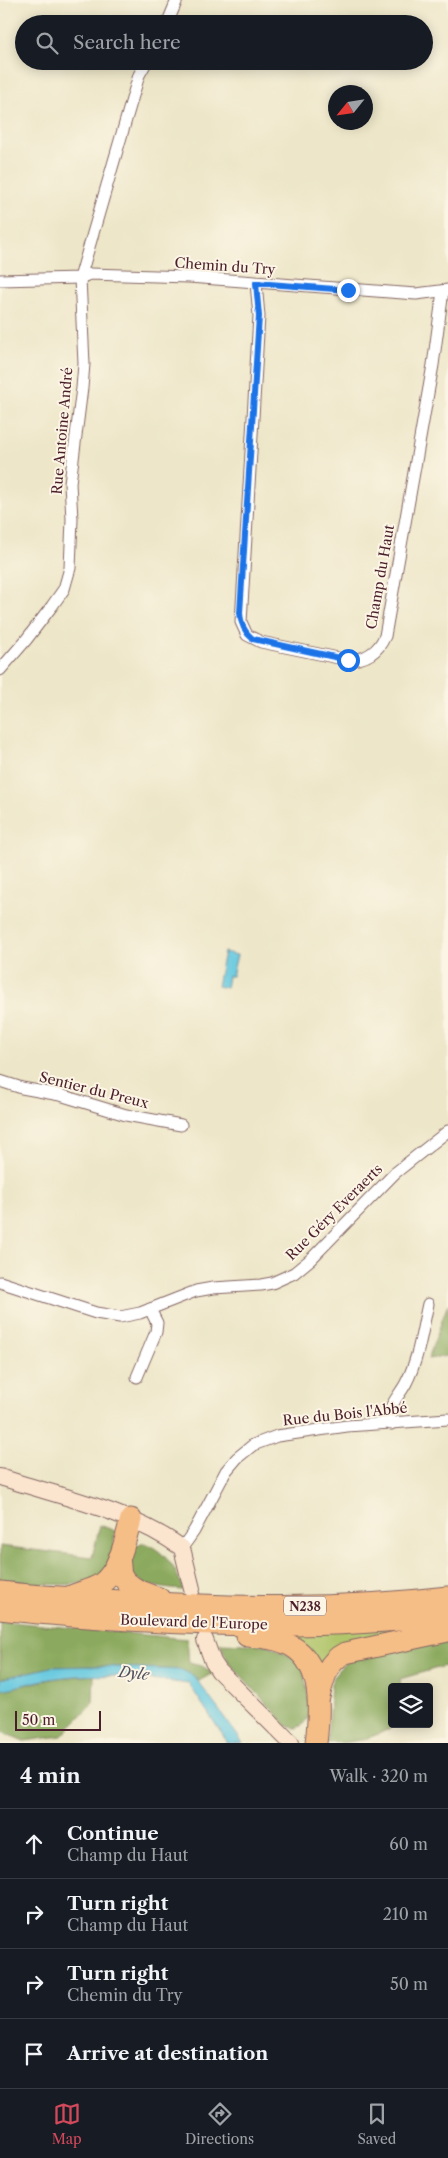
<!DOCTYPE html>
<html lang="en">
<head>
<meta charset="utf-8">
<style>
	:root { --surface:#171b24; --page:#242831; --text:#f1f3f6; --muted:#9ea1a6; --line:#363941; --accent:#d1495b }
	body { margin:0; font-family:"Libre Caslon Text",serif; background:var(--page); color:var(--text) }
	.controls { position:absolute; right:15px; bottom:15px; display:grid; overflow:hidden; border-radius:5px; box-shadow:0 2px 12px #0003 }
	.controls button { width:45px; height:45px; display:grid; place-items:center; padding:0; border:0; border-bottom:1px solid var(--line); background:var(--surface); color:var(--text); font:25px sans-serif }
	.compass { position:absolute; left:328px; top:85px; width:45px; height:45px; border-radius:50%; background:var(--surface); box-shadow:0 2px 12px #0003; rotate:240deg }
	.scale { position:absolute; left:15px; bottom:12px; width:86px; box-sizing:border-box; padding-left:5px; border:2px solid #4a1f2b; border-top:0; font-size:14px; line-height:18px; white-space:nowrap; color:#4a1f2b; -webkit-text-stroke:4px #fcf5e5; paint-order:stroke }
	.stop { position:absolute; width:15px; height:15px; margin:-11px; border:4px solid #1a73e8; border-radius:50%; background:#fff }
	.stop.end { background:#1a73e8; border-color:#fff; box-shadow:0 1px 5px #0008 }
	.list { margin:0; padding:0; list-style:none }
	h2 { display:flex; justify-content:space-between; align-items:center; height:65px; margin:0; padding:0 20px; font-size:21px }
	h2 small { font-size:16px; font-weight:400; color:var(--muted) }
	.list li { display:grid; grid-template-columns:32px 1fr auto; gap:15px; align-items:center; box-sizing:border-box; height:70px; padding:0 20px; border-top:1px solid var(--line) }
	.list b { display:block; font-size:19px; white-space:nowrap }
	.list p { margin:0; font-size:16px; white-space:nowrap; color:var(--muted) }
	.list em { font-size:16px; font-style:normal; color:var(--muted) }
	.icon { flex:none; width:28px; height:28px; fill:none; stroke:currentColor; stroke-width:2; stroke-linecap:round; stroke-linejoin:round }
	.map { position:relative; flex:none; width:448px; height:1743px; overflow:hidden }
	.search { position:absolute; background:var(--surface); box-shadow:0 2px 12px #0003; left:15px; right:15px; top:15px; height:55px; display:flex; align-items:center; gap:12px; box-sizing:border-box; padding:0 18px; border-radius:28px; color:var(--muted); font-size:19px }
	.sheet { height:345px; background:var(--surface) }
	nav { display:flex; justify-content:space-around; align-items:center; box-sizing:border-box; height:70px; border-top:1px solid var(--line); background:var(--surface); font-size:14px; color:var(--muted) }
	nav a { display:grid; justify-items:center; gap:2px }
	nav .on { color:var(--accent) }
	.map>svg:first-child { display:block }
</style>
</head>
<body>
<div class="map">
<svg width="448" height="1743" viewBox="0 0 448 1743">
	<rect width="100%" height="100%" fill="#fcf5e5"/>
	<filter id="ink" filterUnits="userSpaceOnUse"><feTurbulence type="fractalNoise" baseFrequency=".02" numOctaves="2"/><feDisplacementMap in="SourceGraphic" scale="10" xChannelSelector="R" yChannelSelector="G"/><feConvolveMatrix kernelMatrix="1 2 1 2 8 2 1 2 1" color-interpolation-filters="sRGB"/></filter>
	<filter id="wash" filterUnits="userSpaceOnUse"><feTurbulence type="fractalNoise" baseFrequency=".0096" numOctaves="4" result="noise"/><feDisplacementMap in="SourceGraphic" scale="20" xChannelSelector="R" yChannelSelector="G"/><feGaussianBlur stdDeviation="1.12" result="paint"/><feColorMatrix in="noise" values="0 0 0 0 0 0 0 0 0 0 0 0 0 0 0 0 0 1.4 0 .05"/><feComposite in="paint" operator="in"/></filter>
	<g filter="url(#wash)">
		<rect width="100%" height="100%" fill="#ede6c8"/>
		<path fill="#b1c56a" stroke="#7e724a" d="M 441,1622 L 328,1658 L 316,1665 L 282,1633 Z"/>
		<g fill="#8caa5e" stroke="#6b6444">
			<path d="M 448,1304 L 448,1356 L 428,1359 Z"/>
			<path d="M 100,1525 L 115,1531 C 114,1545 112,1560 104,1572 C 90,1593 23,1582 0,1579 L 0,1546 L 92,1557 Z"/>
			<path d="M 144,1543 C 165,1551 177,1569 183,1590 C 157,1588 116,1584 133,1548 Z"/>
			<path d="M 0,1621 L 187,1639 L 189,1663 L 202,1666 L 213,1673 L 199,1681 L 194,1676 L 182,1670 L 97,1666 L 51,1667 L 0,1679 Z"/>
			<path d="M 448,1637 L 448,1665 L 400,1679 L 401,1687 L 392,1687 L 392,1724 L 396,1724 C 375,1739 352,1743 327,1743 L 331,1683 L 338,1670 L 350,1659 Z"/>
			<path d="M 220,1643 L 268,1645 L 302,1662 L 311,1714 L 302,1725 L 296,1728 L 287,1726 L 228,1661 Z"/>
			<path d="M 94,1675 L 93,1703 L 62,1736 L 24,1741 L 0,1731 L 0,1690 L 56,1678 Z"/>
		</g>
		<g fill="#61c7df" stroke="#567385">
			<path d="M 224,952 L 237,955 L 232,976 L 228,976 L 226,988 L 217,986 Z"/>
			<path d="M 97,1666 L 182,1670 L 194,1676 L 243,1743 L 228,1743 L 189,1684 C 145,1678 100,1672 57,1678 C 38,1680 19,1687 0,1690 L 0,1679 L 51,1667 Z"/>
		</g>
	</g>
	<g filter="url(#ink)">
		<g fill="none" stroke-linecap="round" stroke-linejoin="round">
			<g stroke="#836562" stroke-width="13">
				<g id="street">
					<path d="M 167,24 L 177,0"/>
					<path d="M 0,280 L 80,278 L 90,274 L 189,277 L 416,294 L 448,290"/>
					<path d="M 256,283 L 259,316 L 241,622 L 247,635 L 261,642 L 348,660 C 366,660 378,652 385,636 L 433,365 L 443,291"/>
					<path d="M 0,670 L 26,640 L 52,606 L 64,589 L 70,568 L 72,519 L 70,483 L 82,388 L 84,364 L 80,278 L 139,75 L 147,61"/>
					<path d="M 0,1081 L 22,1088 L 60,1095 L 126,1115 L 181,1125"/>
					<path d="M 0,1282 L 96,1313 L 120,1317 L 140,1313 L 196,1291 L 213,1288 L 261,1285 L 272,1283 L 294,1273 L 311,1259 L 395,1173 L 448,1131"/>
					<path d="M 137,1377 L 156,1332 L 157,1323 L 150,1309"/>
					<path d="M 391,1424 C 385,1407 399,1397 406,1383 C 419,1358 422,1330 428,1304"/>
					<path d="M 182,1548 L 194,1531 L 226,1471 L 237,1458 L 253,1445 L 277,1436 L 347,1426 L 448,1419"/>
				</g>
			</g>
			<g stroke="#836562" stroke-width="18">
				<g id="secondary">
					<path d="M 0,1477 C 61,1497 129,1510 182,1548 L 192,1589"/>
					<path d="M 205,1640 L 213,1662 L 219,1671 L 291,1743"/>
				</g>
			</g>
			<g stroke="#836562" stroke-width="23">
				<g id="highway">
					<path d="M 119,1558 C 120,1563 120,1570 121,1574 C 127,1588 146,1594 159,1598"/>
					<path d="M 0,1592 C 40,1597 81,1598 121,1601 C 230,1608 339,1610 448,1597"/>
					<path d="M 71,1596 C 81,1592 93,1589 101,1584 C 120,1570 125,1540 131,1519"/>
					<path d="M 0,1609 C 43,1614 86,1617 129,1620 C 235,1627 343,1628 448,1615"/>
					<path d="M 247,1636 C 259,1637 273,1638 285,1643 C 324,1658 320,1710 316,1743"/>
					<path d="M 319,1697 C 324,1678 327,1662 345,1653 L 448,1631"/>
				</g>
			</g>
			<use href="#street" stroke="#fff" stroke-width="11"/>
			<use href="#secondary" stroke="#fbe5cf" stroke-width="16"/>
			<use href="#highway" stroke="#f6be87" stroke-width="21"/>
		</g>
	</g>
	<g fill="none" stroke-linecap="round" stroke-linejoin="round" filter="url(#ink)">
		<path stroke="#1a73e8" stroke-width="6" d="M 348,660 L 253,639 C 244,632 241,624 240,613 L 259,316 L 256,283 L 348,290"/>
	</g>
	<g text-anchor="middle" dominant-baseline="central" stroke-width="4" stroke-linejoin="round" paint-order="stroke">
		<rect fill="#fcf5e5" stroke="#7f5f63" stroke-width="1" x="284" y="1596.5" width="42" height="19" rx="4"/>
		<g font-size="12" font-weight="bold" fill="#4a1f2b">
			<text x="305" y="1606">N238</text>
		</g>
		<g font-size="14" fill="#4a1f2b" stroke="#fcf5e5">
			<text transform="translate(225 266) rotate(4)">Chemin du Try</text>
			<text transform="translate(62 431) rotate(-85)">Rue Antoine André</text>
			<text transform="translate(380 577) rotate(-80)">Champ du Haut</text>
			<text transform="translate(94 1090) rotate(14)">Sentier du Preux</text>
			<text transform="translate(334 1212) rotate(-45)">Rue Géry Everaerts</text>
			<text transform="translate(345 1414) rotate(-6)">Rue du Bois l'Abbé</text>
			<text transform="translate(194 1622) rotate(2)">Boulevard de l'Europe</text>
		</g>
		<g font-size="15" font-style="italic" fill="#515161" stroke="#fcf5e5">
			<text transform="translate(134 1673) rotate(6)">Dyle</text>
		</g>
	</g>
</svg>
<div class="controls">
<button><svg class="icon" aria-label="layers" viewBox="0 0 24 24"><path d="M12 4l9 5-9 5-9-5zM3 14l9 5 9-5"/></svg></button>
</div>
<svg class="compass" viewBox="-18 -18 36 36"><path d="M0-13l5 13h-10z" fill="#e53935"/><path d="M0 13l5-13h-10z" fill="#9ea1a6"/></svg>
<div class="scale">50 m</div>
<div class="stop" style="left:348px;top:660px"></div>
<div class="stop end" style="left:348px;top:290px"></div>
<div class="search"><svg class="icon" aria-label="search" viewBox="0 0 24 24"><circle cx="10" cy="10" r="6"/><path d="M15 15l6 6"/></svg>Search here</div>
</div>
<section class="sheet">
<h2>4 min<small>Walk · 320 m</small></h2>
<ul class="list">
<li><svg class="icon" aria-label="ahead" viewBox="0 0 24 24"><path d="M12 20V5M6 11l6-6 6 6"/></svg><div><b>Continue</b><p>Champ du Haut</p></div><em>60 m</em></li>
<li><svg class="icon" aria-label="right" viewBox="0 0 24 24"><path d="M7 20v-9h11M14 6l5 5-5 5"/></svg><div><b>Turn right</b><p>Champ du Haut</p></div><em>210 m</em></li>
<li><svg class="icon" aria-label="right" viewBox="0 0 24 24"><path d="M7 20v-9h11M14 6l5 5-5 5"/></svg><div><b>Turn right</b><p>Chemin du Try</p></div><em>50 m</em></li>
<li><svg class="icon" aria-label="arrive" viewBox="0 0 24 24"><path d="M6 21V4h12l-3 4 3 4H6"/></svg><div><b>Arrive at destination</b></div></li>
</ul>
</section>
<nav>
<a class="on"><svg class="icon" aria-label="map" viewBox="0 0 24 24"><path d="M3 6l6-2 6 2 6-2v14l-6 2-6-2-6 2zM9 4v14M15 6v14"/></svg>Map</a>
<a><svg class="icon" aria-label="directions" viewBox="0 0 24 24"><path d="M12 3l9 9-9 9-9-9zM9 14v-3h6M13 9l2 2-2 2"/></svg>Directions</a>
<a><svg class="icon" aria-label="saved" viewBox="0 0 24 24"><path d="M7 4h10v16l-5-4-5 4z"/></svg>Saved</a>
</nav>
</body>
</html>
